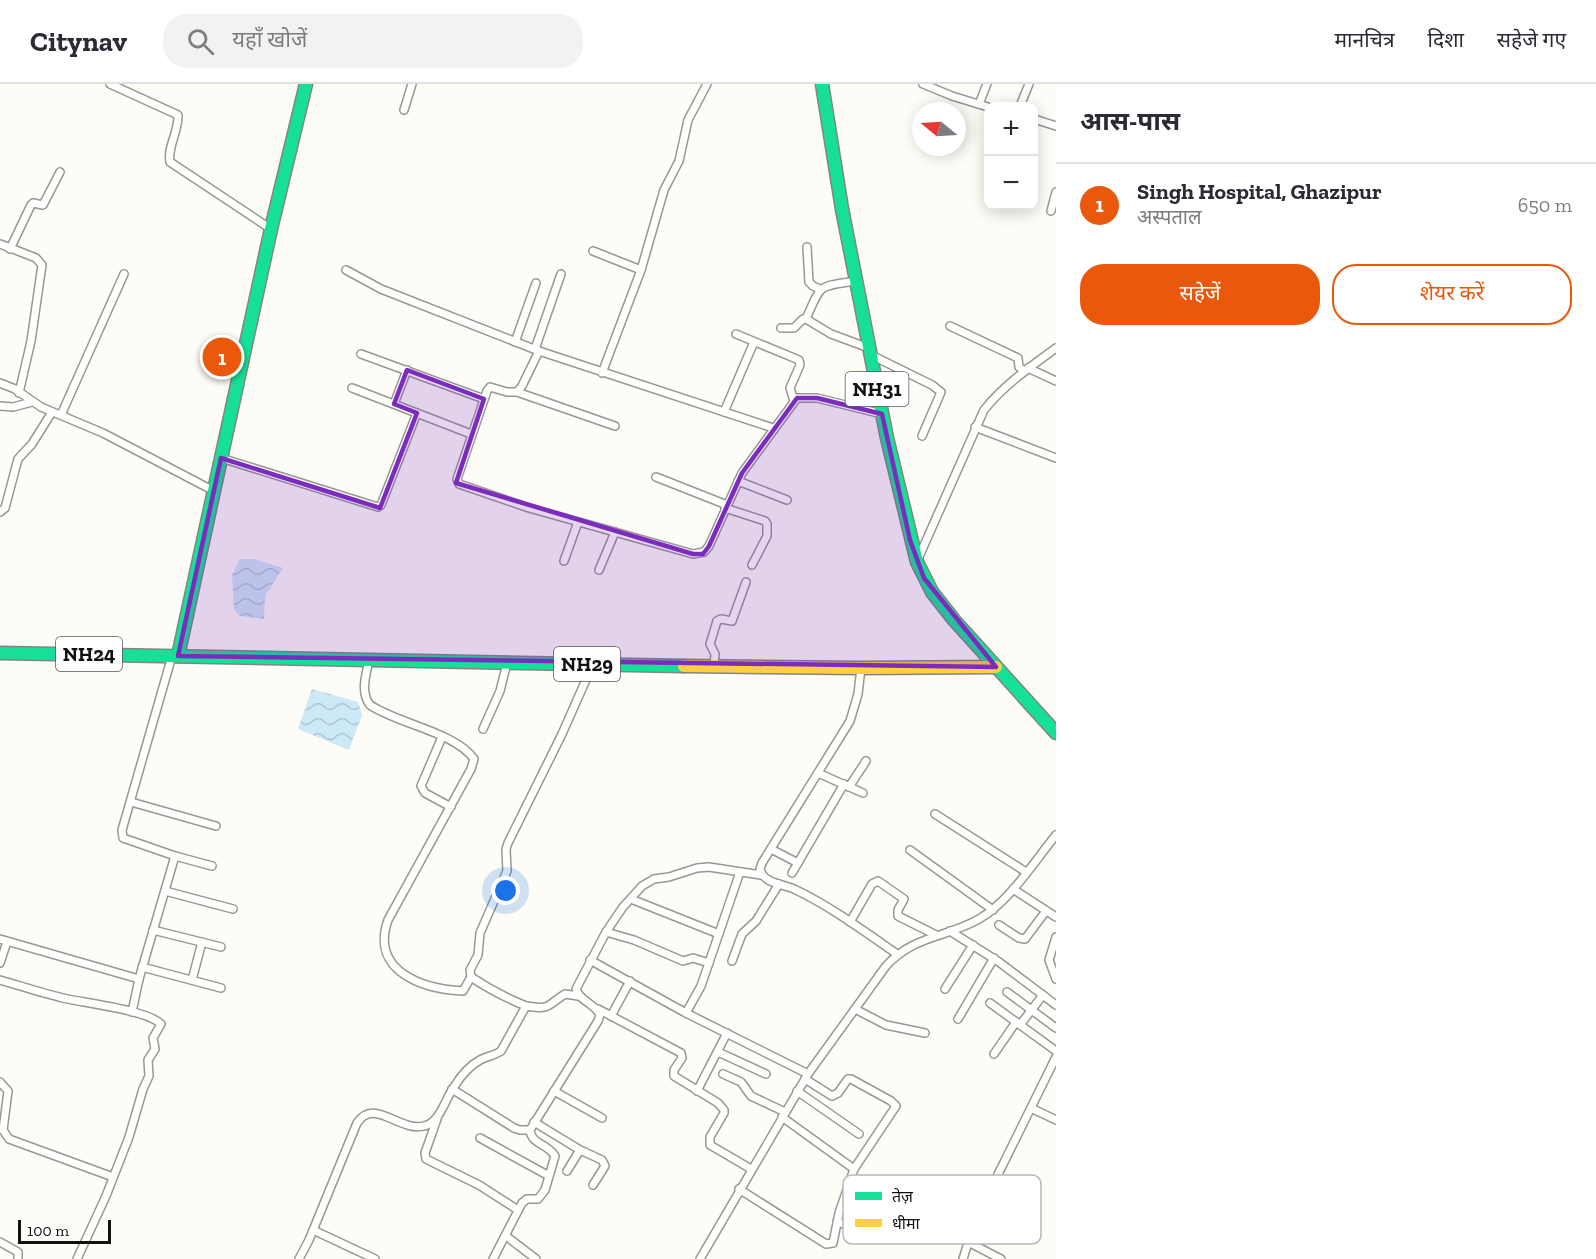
<!DOCTYPE html>
<html lang="hi">
<head>
<meta charset="utf-8">
<style>
	:root { --surface:#fff; --page:#f2f2f3; --text:#2b2b33; --muted:#7c7c81; --line:#e1e1e2; --accent:#ea580c }
	body { margin:0; font-family:"Zilla Slab","Noto Sans Devanagari",serif; background:var(--page); color:var(--text) }
	.controls { position:absolute; right:18px; top:18px; display:grid; overflow:hidden; border-radius:12px; box-shadow:0 3px 15px #0003 }
	.controls button { width:54px; height:54px; display:grid; place-items:center; padding:0; border:0; border-bottom:2px solid var(--line); background:var(--surface); color:var(--text); font:30px sans-serif }
	.compass { position:absolute; left:912px; top:18px; width:54px; height:54px; border-radius:50%; background:var(--surface); box-shadow:0 3px 15px #0003; rotate:288deg }
	.scale { position:absolute; left:18px; bottom:15px; width:93px; box-sizing:border-box; padding-left:6px; border:3px solid #111; border-top:0; font-size:16px; line-height:21px; white-space:nowrap; color:#111; -webkit-text-stroke:4px #fff; paint-order:stroke }
	.you { position:absolute; left:506px; top:807px; width:21px; height:21px; margin:-15px; border:4px solid #fff; border-radius:50%; background:#1a73e8; box-shadow:0 0 0 9px #1a73e833 }
	.badge { display:grid; place-items:center; width:39px; height:39px; border-radius:50%; background:var(--accent); color:#fff; font-size:20px; font-weight:700 }
	.pin { position:absolute; translate:-50% -50%; border:3px solid #fff; box-shadow:0 2px 6px #0006 }
	.list { margin:0; padding:0; list-style:none }
	h2 { display:flex; justify-content:space-between; align-items:center; height:78px; margin:0; padding:0 24px; font-size:26px }
	h2 small { font-size:20px; font-weight:400; color:var(--muted) }
	.list li { display:grid; grid-template-columns:39px 1fr auto; gap:18px; align-items:center; box-sizing:border-box; height:84px; padding:0 24px; border-top:2px solid var(--line) }
	.list b { display:block; font-size:22px; white-space:nowrap }
	.list p { margin:0; font-size:20px; white-space:nowrap; color:var(--muted) }
	.list em { font-size:20px; font-style:normal; color:var(--muted) }
	.actions { display:flex; gap:12px; padding:18px 24px }
	.actions a { flex:1; padding:14px 0; border:2px solid var(--accent); border-radius:24px; text-align:center; font-size:21px; color:var(--accent) }
	.actions .main { background:var(--accent); color:#fff }
	.icon { flex:none; width:33px; height:33px; fill:none; stroke:currentColor; stroke-width:2; stroke-linecap:round; stroke-linejoin:round }
	.map { position:relative; flex:none; width:1056px; height:1175px; overflow:hidden }
	header { display:flex; align-items:center; gap:36px; box-sizing:border-box; height:84px; padding:0 30px; background:var(--surface); border-bottom:2px solid var(--line) }
	header strong { font-size:28px }
	nav { display:flex; gap:33px; margin-inline-start:auto; font-size:21px }
	.search { width:420px; height:54px; background:var(--page); display:flex; align-items:center; gap:15px; box-sizing:border-box; padding:0 21px; border-radius:24px; color:var(--muted); font-size:22px }
	main { display:flex }
	aside { flex:1; background:var(--surface) }
	.map>svg:first-child { display:block }
</style>
</head>
<body>
<header>
<strong>Citynav</strong>
<div class="search"><svg class="icon" aria-label="search" viewBox="0 0 24 24"><circle cx="10" cy="10" r="6"/><path d="M15 15l6 6"/></svg>यहाँ खोजें</div>
<nav><a>मानचित्र</a><a>दिशा</a><a>सहेजे गए</a></nav>
</header>
<main>
<div class="map">
<svg width="1056" height="1175" viewBox="0 0 1056 1175">
	<defs>
		<pattern id="water-waves" width="16" height="10" patternUnits="userSpaceOnUse" patternTransform="scale(1.5)"><rect width="16" height="10" fill="#cde8f7"/><path d="M0 5q4-4 8 0t8 0" fill="none" stroke="#afc6d3"/></pattern>
	</defs>
	<rect width="100%" height="100%" fill="#fdfcf7"/>
	<g fill="url(#water-waves)">
		<path d="M 240,475 L 254,475 L 283,484 L 265,512 L 264,535 L 240,532 L 234,526 L 232,491 Z"/>
		<path d="M 312,605 L 358,618 L 362,631 L 349,666 L 298,645 Z"/>
	</g>
	<g fill="none" stroke-linecap="round" stroke-linejoin="round">
		<g stroke="#979795" stroke-width="10">
			<g id="street">
				<path d="M 110,0 L 178,31 C 179,47 167,63 170,78 L 271,145"/>
				<path d="M 923,0 L 952,12 L 988,23"/>
				<path d="M 979,20 L 987,0"/>
				<path d="M 1020,22 L 1029,0"/>
				<path d="M 404,26 L 412,0"/>
				<path d="M 1034,35 L 1056,42"/>
				<path d="M 1051,127 L 1056,108"/>
				<path d="M 0,160 L 36,174 L 42,181 L 31,257 L 19,309"/>
				<path d="M 807,163 L 809,198 L 813,202 L 820,205"/>
				<path d="M 10,165 L 31,121 L 33,119 L 43,121 L 60,88"/>
				<path d="M 593,167 L 641,186"/>
				<path d="M 346,186 L 381,205 L 539,267 L 773,344"/>
				<path d="M 806,235 C 822,199 817,203 856,197"/>
				<path d="M 950,242 L 1018,274 L 1019,283 L 1024,287"/>
				<path d="M 781,244 L 794,244 L 803,235 L 806,235 L 831,250 L 869,264"/>
				<path d="M 736,250 L 799,276 L 800,281 L 790,304 L 794,317"/>
				<path d="M 515,258 L 536,199"/>
				<path d="M 535,265 L 561,190"/>
				<path d="M 539,267 L 522,302 L 517,308 L 507,308 L 490,303 L 487,307 L 457,395 L 459,400 L 529,424 L 693,470 L 704,468 L 709,462 L 742,389 L 797,314 L 817,314 L 882,330"/>
				<path d="M 361,270 L 484,315"/>
				<path d="M 871,271 L 932,301 L 941,308 L 922,352"/>
				<path d="M 1028,284 L 1056,297"/>
				<path d="M 602,289 L 641,186 L 664,106 L 679,77 L 688,36 L 707,0"/>
				<path d="M 0,299 L 15,305 L 41,323 L 103,349 L 214,407"/>
				<path d="M 352,304 L 471,350"/>
				<path d="M 517,308 L 615,342"/>
				<path d="M 394,320 L 407,286"/>
				<path d="M 0,322 L 13,323 L 32,318"/>
				<path d="M 724,328 L 754,258"/>
				<path d="M 61,331 L 124,190"/>
				<path d="M 975,343 L 1056,374"/>
				<path d="M 221,374 L 378,423 L 381,421 L 417,329"/>
				<path d="M 656,393 L 727,421"/>
				<path d="M 738,397 L 787,416"/>
				<path d="M 725,424 L 765,437 L 767,440 L 767,452 L 752,481"/>
				<path d="M 0,428 L 5,424 L 18,375 L 32,360 L 52,328"/>
				<path d="M 918,475 L 984,326 C 1004,301 1030,283 1056,264"/>
				<path d="M 564,477 L 578,438"/>
				<path d="M 599,486 L 615,448"/>
				<path d="M 369,576 C 366,591 360,608 370,621 C 398,640 455,648 474,675 L 471,685 L 388,836 C 370,887 422,905 463,907 L 471,893"/>
				<path d="M 714,582 L 715,570 L 710,560 L 717,537 L 721,535 L 732,537 L 746,498"/>
				<path d="M 861,584 L 858,610 L 850,637 L 762,779 L 760,785 C 763,799 782,800 794,805 C 830,822 864,847 897,870"/>
				<path d="M 483,645 L 500,607 L 507,579"/>
				<path d="M 442,653 L 421,702 L 425,709 L 451,723"/>
				<path d="M 818,689 L 863,709"/>
				<path d="M 849,703 L 866,677"/>
				<path d="M 131,718 L 216,742"/>
				<path d="M 935,730 L 1026,788"/>
				<path d="M 771,765 L 798,779"/>
				<path d="M 910,766 L 993,826"/>
				<path d="M 175,772 L 212,782"/>
				<path d="M 792,789 L 844,700"/>
				<path d="M 1013,805 L 1056,833"/>
				<path d="M 165,807 L 233,825"/>
				<path d="M 631,815 L 719,850"/>
				<path d="M 850,838 L 872,800 L 878,797 L 904,815 L 898,826 L 898,832 L 936,851"/>
				<path d="M 999,841 L 1019,854 L 1025,855 L 1046,827"/>
				<path d="M 153,846 L 221,863"/>
				<path d="M 950,847 L 999,878 L 1056,921"/>
				<path d="M 606,848 L 634,856 L 683,877 L 693,874 L 709,879"/>
				<path d="M 1056,853 L 1049,876 L 1056,895"/>
				<path d="M 0,855 L 139,895"/>
				<path d="M 590,876 L 686,929 L 808,990"/>
				<path d="M 732,877 L 742,850 L 756,837 L 779,800"/>
				<path d="M 0,879 L 7,858"/>
				<path d="M 142,883 L 221,904"/>
				<path d="M 0,896 C 21,902 42,909 63,914 C 84,919 147,926 161,940 L 153,954 L 155,965 L 148,976 L 149,992 L 143,1005 L 129,1053 L 106,1112 L 77,1175"/>
				<path d="M 192,896 L 202,858"/>
				<path d="M 945,905 L 973,861"/>
				<path d="M 1007,908 L 1056,944"/>
				<path d="M 990,919 L 1056,967"/>
				<path d="M 526,922 C 506,914 489,905 471,893 L 470,886 L 478,871 L 480,849 L 507,787 L 506,765 L 508,759 L 562,650 L 593,580"/>
				<path d="M 598,925 L 681,969 L 682,974 L 674,986 L 674,992 L 718,1019 L 724,1026 L 724,1029 L 710,1053 L 710,1061 L 751,1085"/>
				<path d="M 855,925 L 886,941 L 925,949"/>
				<path d="M 132,928 L 139,895 L 175,772 L 126,755 L 123,754 L 122,746 L 172,572"/>
				<path d="M 686,929 L 701,902 L 740,788"/>
				<path d="M 611,932 L 630,897"/>
				<path d="M 958,935 L 994,874"/>
				<path d="M 1020,941 L 1043,911"/>
				<path d="M 718,968 L 766,990"/>
				<path d="M 994,970 L 1016,938"/>
				<path d="M 723,990 L 741,998 L 751,1012 L 785,1028"/>
				<path d="M 0,998 L 8,1007 L 3,1046 L 9,1055 L 113,1093"/>
				<path d="M 452,1005 L 514,1044 L 520,1046 L 530,1046"/>
				<path d="M 554,1007 L 602,1034"/>
				<path d="M 697,1007 L 727,949"/>
				<path d="M 797,1007 L 859,1050"/>
				<path d="M 1031,1024 L 1056,1036"/>
				<path d="M 782,1033 L 854,1085"/>
				<path d="M 437,1035 L 425,1069 L 426,1075 L 479,1101 L 518,1126"/>
				<path d="M 534,1038 L 580,1066 L 602,1076 L 605,1082 L 593,1101"/>
				<path d="M 480,1054 L 549,1092"/>
				<path d="M 567,1087 L 580,1066"/>
				<path d="M 739,1105 L 826,1160 L 833,1159 L 839,1129 L 854,1085 L 896,1022 L 891,1017 L 851,995 L 848,995 L 838,1009 L 832,1012 L 805,995"/>
				<path d="M 837,1138 L 881,1151 L 905,1151"/>
				<path d="M 313,1146 L 375,1175"/>
				<path d="M 506,1152 L 536,1175"/>
				<path d="M 0,1158 L 18,1168 L 18,1175"/>
				<path d="M 968,1158 L 1001,1175"/>
				<path d="M 299,1175 L 309,1156 L 357,1039 C 374,1013 399,1048 424,1042 C 440,1039 445,1015 454,1003 C 460,993 469,982 480,976 C 487,972 494,972 501,967 L 526,922 C 551,926 546,922 565,910 L 578,912"/>
				<path d="M 493,1175 L 522,1119 L 527,1115 L 538,1115 L 545,1106 L 555,1072 C 548,1060 531,1060 530,1046 L 598,937 L 600,931 C 595,919 580,918 576,905 L 606,848 L 623,823 L 642,802 L 654,795 L 669,793 L 697,784 L 709,783 L 761,791"/>
				<path d="M 700,1175 L 808,990 L 886,882 C 914,851 946,854 979,835 C 1009,818 1034,778 1056,751"/>
				<path d="M 963,1175 L 974,1139 L 1056,973"/>
			</g>
		</g>
		<g stroke="#858482" stroke-width="15">
			<g id="fast">
				<path d="M 822,0 L 842,125 L 887,354 L 917,478 L 932,508 L 954,536 L 1056,649"/>
				<path d="M 0,569 L 684,582"/>
				<path d="M 178,572 L 271,145 L 306,0"/>
			</g>
		</g>
		<g stroke="#858482" stroke-width="15">
			<path id="slow" d="M 684,582 L 861,584 L 996,583"/>
		</g>
		<use href="#street" stroke="#fffffe" stroke-width="7"/>
		<use href="#fast" stroke="#16e098" stroke-width="12"/>
		<use href="#slow" stroke="#ffcf43" stroke-width="12"/>
	</g>
	<path fill="#7b2cbf" fill-opacity="0.2" stroke="#7b2cbf" stroke-width="4.5" stroke-linejoin="round" d="M 407,286 L 484,315 L 456,399 L 693,470 L 703,470 L 709,462 L 742,389 L 797,314 L 817,314 L 882,330 L 910,456 L 924,494 L 996,583 L 178,572 L 221,374 L 380,424 L 417,329 L 394,320 Z"/>
	<g text-anchor="middle" dominant-baseline="central" stroke-width="6" stroke-linejoin="round" paint-order="stroke">
		<g fill="#fff" stroke="#585858" stroke-width="1.5">
			<rect x="845.5" y="288" width="63" height="34" rx="4.5"/>
			<rect x="56" y="553" width="66" height="34" rx="4.5"/>
			<rect x="554" y="563" width="66" height="34" rx="4.5"/>
		</g>
		<g font-size="20" font-weight="bold" fill="#111">
			<text x="877" y="305">NH31</text>
			<text x="89" y="570">NH24</text>
			<text x="587" y="580">NH29</text>
		</g>
	</g>
	<rect x="843" y="1091" width="198" height="69" rx="9" fill="#fff" stroke="#b8b8b8" stroke-width="1.5"/>
	<rect x="855" y="1108" width="27" height="8" fill="#16e098"/>
	<rect x="855" y="1135" width="27" height="8" fill="#ffcf43"/>
	<g font-size="16" fill="#111">
		<text x="892" y="1118">तेज़</text>
		<text x="892" y="1145">धीमा</text>
	</g>
</svg>
<div class="controls">
<button>+</button>
<button>−</button>
</div>
<svg class="compass" viewBox="-18 -18 36 36"><path d="M0-13l5 13h-10z" fill="#e53935"/><path d="M0 13l5-13h-10z" fill="#7c7c81"/></svg>
<div class="scale">100 m</div>
<div class="you"></div>
<div class="pin badge" style="left:222px;top:273px">1</div>
</div>
<aside>
<h2>आस-पास<small></small></h2>
<ul class="list">
<li><span class="badge">1</span><div><b>Singh Hospital, Ghazipur</b><p>अस्पताल</p></div><em>650 m</em></li>
</ul>
<div class="actions"><a class="main">सहेजें</a><a>शेयर करें</a></div>
</aside>
</main>
</body>
</html>
